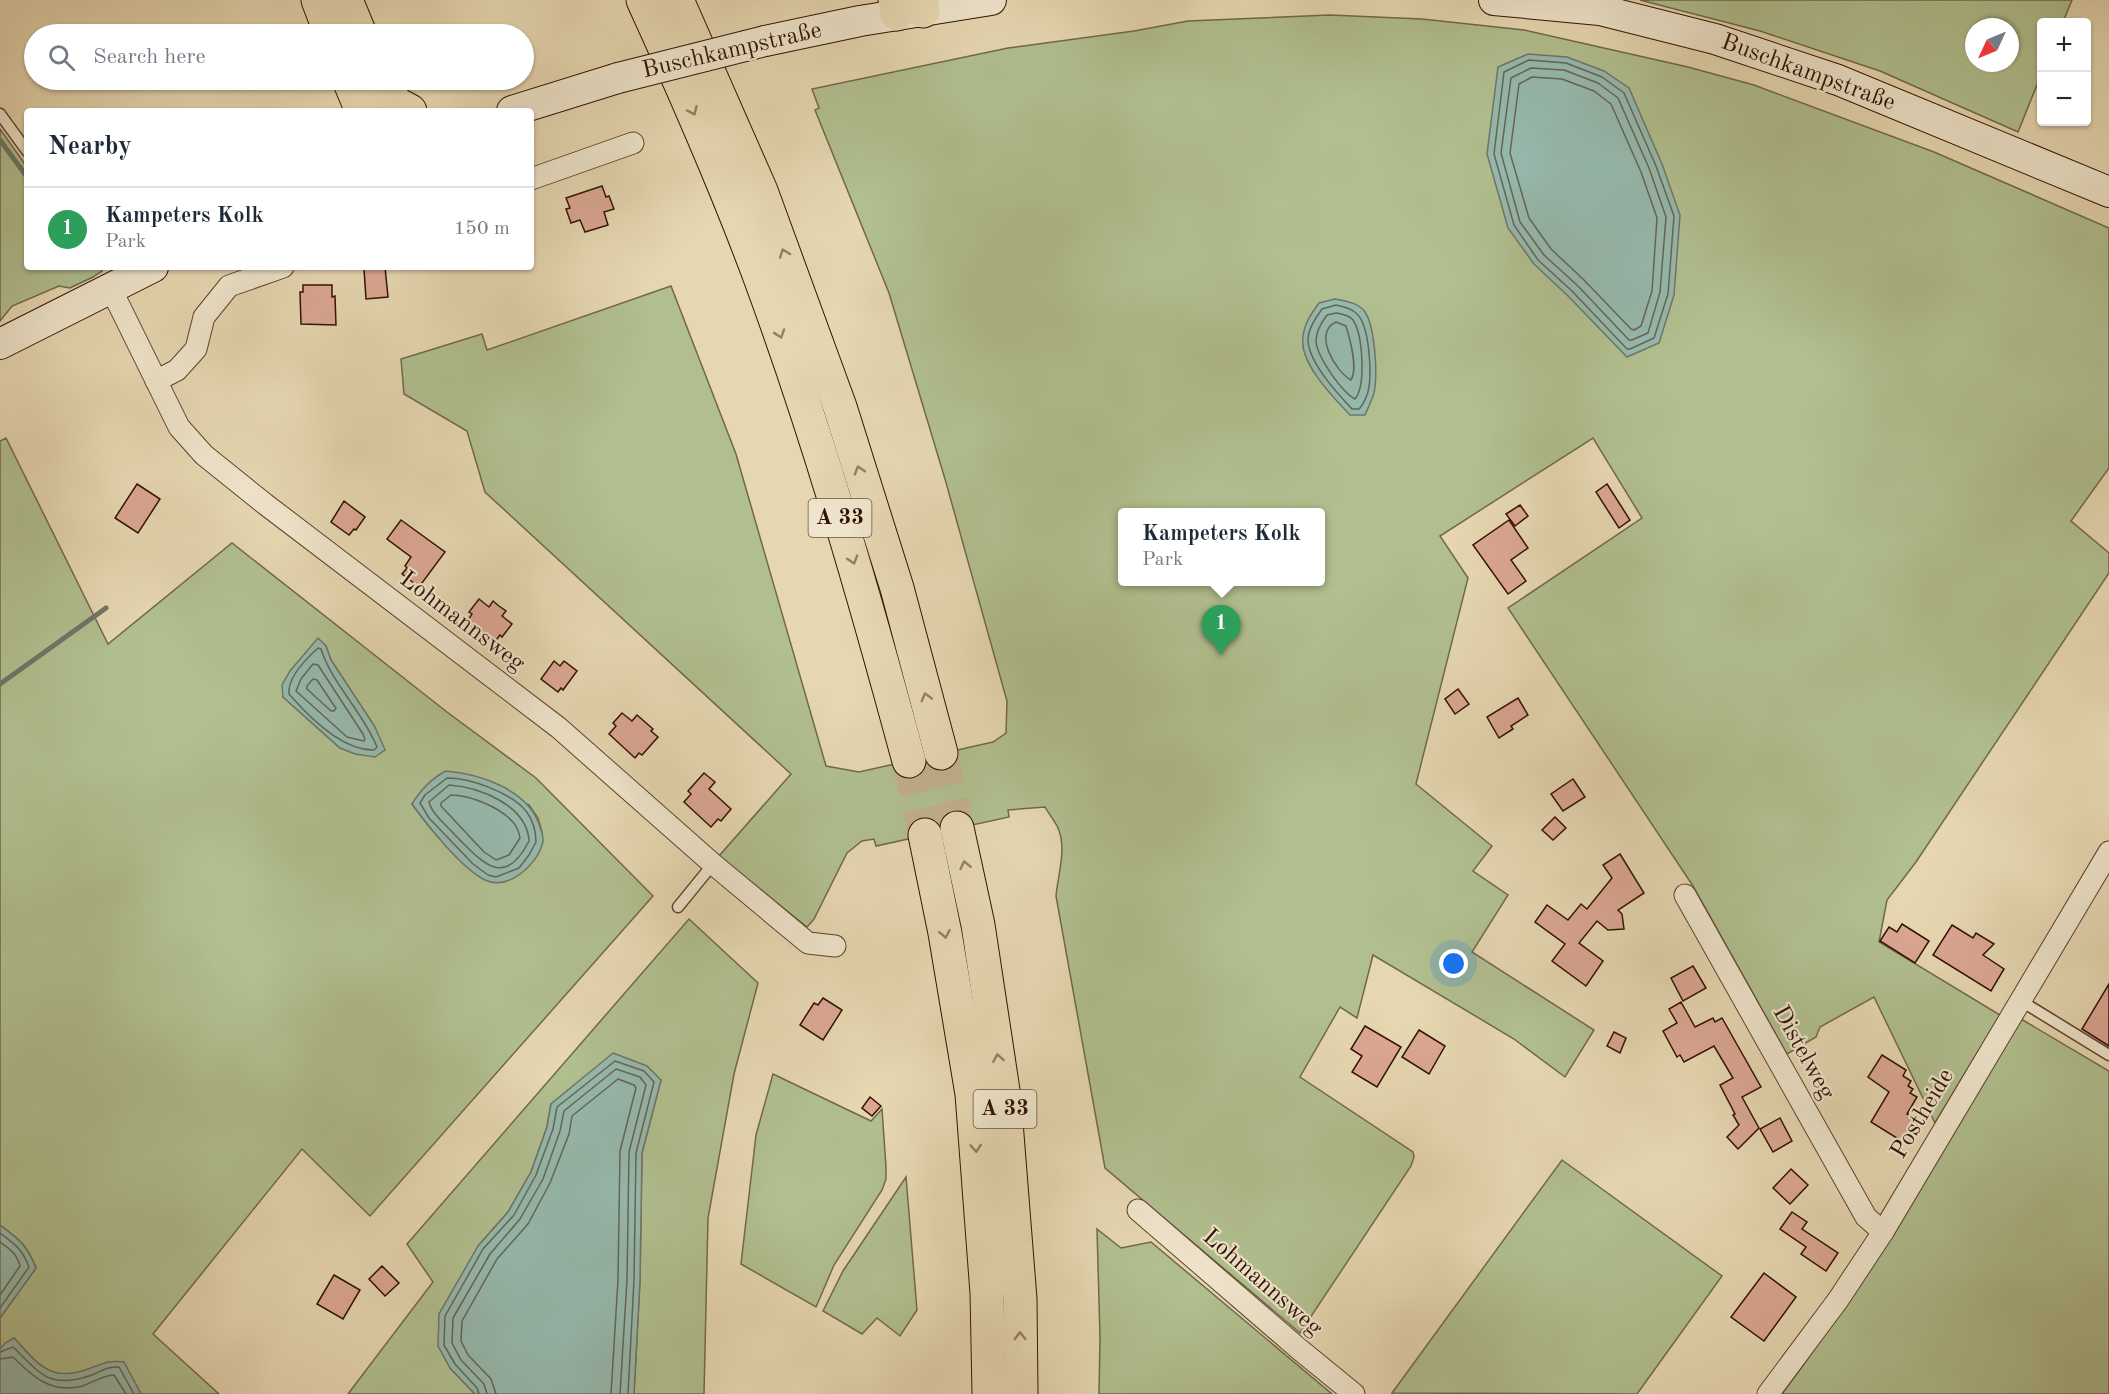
<!DOCTYPE html>
<html lang="en">
<head>
<meta charset="utf-8">
<style>
	:root { --surface:#fff; --page:#f2f2f3; --text:#1f2937; --muted:#747a83; --line:#e0e1e3; --accent:#7c3aed }
	body { margin:0; font-family:"Old Standard TT",serif; background:var(--page); color:var(--text) }
	.controls { position:absolute; right:18px; top:18px; display:grid; overflow:hidden; border-radius:6px; box-shadow:0 2px 4px #0004 }
	.controls button { width:54px; height:54px; display:grid; place-items:center; padding:0; border:0; border-bottom:2px solid var(--line); background:var(--surface); color:var(--text); font:30px sans-serif }
	.compass { position:absolute; left:1965px; top:18px; width:54px; height:54px; border-radius:50%; background:var(--surface); box-shadow:0 2px 4px #0004; rotate:226deg }
	.you { position:absolute; left:1454px; top:964px; width:21px; height:21px; margin:-15px; border:4px solid #fff; border-radius:50%; background:#1a73e8; box-shadow:0 0 0 9px #1a73e833 }
	.badge { display:grid; place-items:center; width:39px; height:39px; border-radius:50%; background:var(--accent); color:#fff; font-size:20px; font-weight:700 }
	.pin { position:absolute; translate:-50% -50px; filter:drop-shadow(0 2px 3px #0008) }
	.pin::after { content:''; position:absolute; top:32px; width:21px; height:18px; background:inherit; clip-path:polygon(0 0,100% 0,50% 100%) }
	.popup { position:absolute; left:1118px; top:508px; width:207px; height:78px; box-sizing:border-box; display:grid; place-content:center; border-radius:6px; background:var(--surface); filter:drop-shadow(0 2px 4px #0005); font-size:20px; white-space:nowrap; color:var(--muted) }
	.popup b { font-size:22px; color:var(--text) }
	.popup::after { content:''; position:absolute; left:50%; top:100%; margin-left:-12px; border:12px solid transparent; border-top-color:var(--surface) }
	.list { margin:0; padding:0; list-style:none }
	h2 { display:flex; justify-content:space-between; align-items:center; height:78px; margin:0; padding:0 24px; font-size:26px }
	h2 small { font-size:20px; font-weight:400; color:var(--muted) }
	.list li { display:grid; grid-template-columns:39px 1fr auto; gap:18px; align-items:center; box-sizing:border-box; height:84px; padding:0 24px; border-top:2px solid var(--line) }
	.list b { display:block; font-size:22px; white-space:nowrap }
	.list p { margin:0; font-size:20px; white-space:nowrap; color:var(--muted) }
	.list em { font-size:20px; font-style:normal; color:var(--muted) }
	.icon { flex:none; width:33px; height:33px; fill:none; stroke:currentColor; stroke-width:2; stroke-linecap:round; stroke-linejoin:round }
	.map { position:relative; flex:none; width:2109px; height:1394px; overflow:hidden }
	.search { position:absolute; background:var(--surface); box-shadow:0 2px 4px #0004; left:24px; top:24px; width:510px; height:66px; display:flex; align-items:center; gap:15px; box-sizing:border-box; padding:0 21px; border-radius:33px; color:var(--muted); font-size:22px }
	.panel { position:absolute; background:var(--surface); box-shadow:0 2px 4px #0004; left:24px; top:108px; width:510px; height:162px; border-radius:6px }
	.map>svg:first-child { display:block }
</style>
</head>
<body>
<div class="map">
<svg width="2109" height="1394" viewBox="0 0 2109 1394">
	<rect width="100%" height="100%" fill="#e6d7b1"/>
	<filter id="stains"><feTurbulence type="fractalNoise" baseFrequency=".00333" numOctaves="4"/><feColorMatrix values="0 0 0 0 .2 0 0 0 0 .09 0 0 0 0 .02 0 0 0 .5 -.17"/></filter>
	<radialGradient id="worn" r=".72"><stop offset=".6" stop-color="#630" stop-opacity="0"/><stop offset="1" stop-color="#630" stop-opacity=".3"/></radialGradient>
	<g fill="#b1bf8f" stroke="#71684a" stroke-width="1.5" fill-rule="evenodd">
		<path d="M 1640,0 L 2072,0 L 2063,22 L 2042,22 L 2041,75 L 2018,132 L 1880,71 L 1760,31 ZM 1974,27 L 2010,27 L 2010,63 L 1974,63 Z"/>
		<path d="M 1330,15 L 1422,19 L 1524,30 L 1688,67 L 1754,85 L 1934,152 L 2109,228 L 2109,468 L 2071,521 L 2109,553 L 2109,573 L 1916,862 L 1887,900 L 1879,942 L 2000,1015 L 1935,1123 L 1874,997 L 1820,1027 L 1816,1037 L 1787,1054 L 1693,886 L 1508,608 L 1642,518 L 1593,438 L 1440,536 L 1468,578 L 1416,784 L 1492,846 L 1473,871 L 1508,895 L 1472,952 L 1594,1030 L 1565,1077 L 1514,1039 L 1373,955 L 1357,1018 L 1340,1007 L 1300,1077 L 1413,1152 L 1414,1157 L 1411,1166 L 1300,1333 L 1105,1168 L 1056,896 C 1058,875 1067,848 1058,828 C 1054,820 1049,814 1045,807 L 1008,810 L 1009,817 L 876,846 L 874,839 L 862,841 L 847,853 L 814,919 L 807,927 L 719,856 L 791,774 L 485,492 L 467,431 L 404,394 L 401,359 L 482,334 L 487,350 L 671,286 L 736,454 L 826,766 L 859,772 L 993,742 L 1006,733 L 1007,701 L 945,479 L 889,293 L 815,110 L 819,108 L 812,89 L 1008,48 L 1134,31 L 1188,21 ZM 1122,512 L 1320,512 L 1320,582 L 1122,582 Z"/>
		<path d="M 0,129 L 27,167 L 27,267 L 99,267 L 102,271 L 93,277 L 70,288 L 59,286 L 12,306 L 0,321 Z"/>
		<path d="M 6,438 L 108,644 L 232,543 L 447,712 L 536,778 L 653,896 L 370,1216 L 302,1149 L 153,1334 L 219,1394 L 141,1394 L 123,1362 C 106,1360 104,1364 88,1370 C 50,1383 38,1364 14,1338 L 0,1349 L 0,1318 L 36,1268 C 27,1245 19,1239 0,1225 L 0,441 ZM 326,646 L 331,660 L 375,727 L 340,748 L 283,697 C 293,661 295,663 326,646 ZM 439,775 L 529,805 L 538,818 L 542,832 L 485,880 C 457,860 432,832 412,804 Z"/>
		<path d="M 689,919 L 758,983 L 734,1074 L 708,1218 L 704,1394 L 634,1394 L 640,1281 L 642,1153 L 661,1080 L 551,1104 L 547,1127 L 531,1172 L 508,1212 L 478,1246 L 450,1368 L 475,1394 L 348,1394 L 433,1282 L 407,1244 Z"/>
		<path d="M 2021,1019 L 2109,1071 L 2109,1394 L 1782,1394 C 1871,1275 1946,1147 2021,1019 Z"/>
		<path d="M 773,1074 L 871,1121 L 882,1109 L 886,1167 L 886,1179 L 882,1190 L 834,1265 L 816,1307 L 741,1264 L 756,1135 Z"/>
		<path d="M 1562,1160 L 1722,1276 L 1637,1394 L 1392,1393 Z"/>
		<path d="M 906,1177 L 917,1310 L 900,1336 L 877,1318 L 862,1334 L 823,1311 L 843,1271 Z"/>
		<path d="M 1097,1229 L 1121,1248 L 1151,1242 L 1332,1394 L 1099,1394 L 1100,1338 Z"/>
	</g>
	<g fill="#96b9ad" stroke="#6e7669" stroke-width="1.5">
		<path d="M 1528,54 L 1567,57 L 1604,71 L 1629,88 L 1662,164 L 1680,215 L 1674,295 L 1659,343 L 1627,357 L 1568,296 L 1534,264 L 1508,228 L 1487,154 L 1498,67 Z"/>
		<path d="M 1335,299 C 1346,301 1359,303 1365,312 C 1375,327 1378,375 1374,393 C 1372,400 1368,408 1365,415 L 1350,415 C 1333,397 1299,363 1303,337 C 1304,324 1311,314 1319,303 Z"/>
		<path d="M 318,638 L 326,646 L 331,660 L 375,727 L 385,750 L 375,757 L 355,754 L 340,748 L 283,697 L 282,685 L 290,671 Z"/>
		<path d="M 446,771 C 481,774 529,790 540,827 C 542,832 544,840 542,845 C 536,866 507,891 485,880 C 462,869 427,825 412,804 C 420,791 432,778 446,771 Z"/>
		<path d="M 613,1053 L 647,1066 L 661,1080 L 642,1153 L 640,1281 L 634,1394 L 475,1394 L 450,1368 L 438,1346 L 439,1314 L 478,1246 L 508,1212 L 531,1172 L 547,1127 L 551,1104 Z"/>
		<path d="M 0,1225 C 19,1239 27,1245 36,1268 L 0,1318 Z"/>
		<path d="M 14,1338 C 38,1364 50,1383 88,1369 C 104,1364 106,1360 124,1362 L 141,1394 L 0,1394 L 0,1349 L 5,1343 Z"/>
	</g>
	<g fill="none" stroke-linecap="round" stroke-linejoin="round">
		<g stroke="#646558" stroke-width="1.5">
			<path d="M 1529,60 L 1566,63 L 1602,77 L 1624,93 L 1656,166 L 1674,216 L 1668,294 L 1654,338 L 1630,349 L 1627,349 L 1572,291 L 1538,260 L 1514,225 L 1494,154 L 1504,72 Z"/>
			<path d="M 1531,68 L 1564,70 L 1598,83 L 1618,98 L 1649,168 L 1666,217 L 1660,292 L 1648,333 L 1632,340 L 1629,340 L 1578,286 L 1544,255 L 1520,222 L 1501,153 L 1511,78 Z"/>
			<path d="M 1532,77 L 1562,79 L 1594,91 L 1611,104 L 1641,172 L 1657,218 L 1652,291 L 1641,326 L 1634,330 L 1631,329 L 1584,280 L 1551,249 L 1529,218 L 1510,153 L 1519,84 Z"/>
			<path d="M 1336,305 C 1344,307 1351,308 1357,314 C 1370,326 1372,376 1368,392 C 1366,398 1363,405 1359,409 L 1352,409 C 1337,393 1307,361 1308,338 C 1309,327 1316,317 1322,309 Z"/>
			<path d="M 1336,313 C 1342,314 1349,315 1353,320 C 1363,335 1366,386 1355,399 C 1342,392 1317,357 1316,341 C 1316,331 1321,323 1327,315 Z"/>
			<path d="M 1336,322 L 1346,326 C 1350,339 1358,369 1351,380 C 1336,372 1312,333 1336,322 Z"/>
			<path d="M 318,648 L 321,649 C 332,684 363,712 377,747 L 374,750 C 343,751 309,717 289,694 C 287,678 307,658 318,648 Z"/>
			<path d="M 313,664 L 318,665 L 363,734 L 365,739 L 364,741 L 347,737 L 296,691 L 301,679 Z"/>
			<path d="M 313,679 L 317,680 L 333,704 L 336,708 L 334,711 L 331,711 L 307,689 L 307,686 Z"/>
			<path d="M 447,778 C 470,778 510,792 526,811 C 533,820 536,831 536,842 L 529,855 L 519,868 L 496,877 L 488,875 L 473,864 L 429,818 L 420,803 L 425,795 Z"/>
			<path d="M 449,785 C 479,787 527,805 529,841 C 504,890 482,862 455,835 C 446,825 432,814 429,802 Z"/>
			<path d="M 451,795 C 470,795 499,807 512,821 C 517,826 519,832 520,838 L 509,855 L 496,860 L 484,852 L 441,806 L 441,803 Z"/>
			<path d="M 0,1233 C 14,1243 23,1250 29,1267 L 0,1308"/>
			<path d="M 0,1242 C 10,1249 17,1254 20,1266 L 0,1295"/>
			<path d="M 0,1352 L 13,1347 C 41,1374 49,1390 92,1375 C 102,1371 108,1366 119,1367 L 134,1394"/>
			<path d="M 0,1359 L 13,1357 C 33,1377 51,1394 83,1386 C 93,1382 104,1375 114,1375 L 126,1394"/>
			<path d="M 479,1394 L 477,1388 L 455,1364 L 444,1345 L 445,1316 L 483,1249 L 514,1215 L 536,1175 L 553,1129 L 557,1107 L 615,1061 L 644,1071 L 654,1082 L 636,1153 L 634,1280 L 628,1394"/>
			<path d="M 487,1394 L 484,1384 L 461,1360 L 452,1343 L 453,1318 L 490,1254 L 520,1219 L 543,1179 L 560,1131 L 564,1111 L 616,1069 L 640,1077 L 646,1085 L 629,1152 L 627,1280 L 620,1394"/>
			<path d="M 496,1394 L 491,1379 L 468,1355 L 461,1341 L 462,1321 L 497,1259 L 528,1224 L 550,1183 L 569,1134 L 572,1116 L 618,1079 L 634,1085 L 636,1088 L 620,1151 L 618,1280 L 611,1394"/>
		</g>
		<g stroke="#6e7669" stroke-width="5">
			<path d="M 0,140 L 27,177"/>
			<path d="M 0,684 L 106,608"/>
		</g>
	</g>
	<g fill="#dba793" stroke="#311104" stroke-width="1.5">
		<path d="M 602,186 L 606,197 L 609,196 L 614,209 L 604,212 L 608,225 L 585,232 L 580,220 L 571,223 L 566,209 L 570,208 L 566,198 Z"/>
		<path d="M 385,267 L 388,297 L 366,299 L 364,269 Z"/>
		<path d="M 303,285 L 332,285 L 332,297 L 335,296 L 336,325 L 301,324 L 300,292 L 303,292 Z"/>
		<path d="M 137,484 L 160,499 L 138,533 L 115,518 Z"/>
		<path d="M 1607,484 L 1630,520 L 1619,528 L 1596,492 Z"/>
		<path d="M 344,501 L 365,517 L 356,530 L 354,529 L 349,535 L 331,522 Z"/>
		<path d="M 1520,505 L 1528,516 L 1515,526 L 1506,514 Z"/>
		<path d="M 401,520 L 445,552 L 419,587 L 402,574 L 407,568 L 405,566 L 411,557 L 387,539 Z"/>
		<path d="M 1509,520 L 1528,548 L 1511,560 L 1526,581 L 1508,594 L 1473,545 Z"/>
		<path d="M 479,599 L 489,607 L 493,601 L 499,606 L 506,611 L 502,616 L 512,624 L 502,637 L 500,635 L 494,643 L 466,623 L 472,614 L 469,612 Z"/>
		<path d="M 554,661 L 560,666 L 564,661 L 577,671 L 563,690 L 561,688 L 558,692 L 541,679 Z"/>
		<path d="M 1458,689 L 1469,704 L 1455,714 L 1445,699 Z"/>
		<path d="M 1518,698 L 1528,715 L 1511,726 L 1513,729 L 1499,738 L 1487,717 Z"/>
		<path d="M 622,713 L 632,721 L 637,715 L 653,729 L 651,731 L 658,737 L 642,755 L 639,753 L 635,758 L 609,734 L 616,726 L 613,723 Z"/>
		<path d="M 704,773 L 715,782 L 709,789 L 731,809 L 721,821 L 718,819 L 711,827 L 684,802 L 691,794 L 688,791 Z"/>
		<path d="M 1573,779 L 1585,797 L 1563,811 L 1551,794 Z"/>
		<path d="M 1555,817 L 1566,828 L 1553,840 L 1542,830 Z"/>
		<path d="M 1620,854 L 1644,893 L 1618,910 L 1622,914 L 1624,929 L 1608,930 L 1597,921 L 1579,943 L 1603,961 L 1586,986 L 1552,961 L 1565,944 L 1535,922 L 1547,905 L 1568,920 L 1581,904 L 1587,909 L 1612,878 L 1603,865 Z"/>
		<path d="M 1902,924 L 1929,941 L 1915,963 L 1880,941 L 1889,927 L 1897,932 Z"/>
		<path d="M 1952,925 L 1973,938 L 1976,933 L 1994,944 L 1983,955 L 2004,969 L 1991,991 L 1933,955 Z"/>
		<path d="M 1693,966 L 1706,988 L 1683,1001 L 1671,978 Z"/>
		<path d="M 2109,984 L 2109,1046 L 2082,1029 Z"/>
		<path d="M 823,998 L 842,1010 L 823,1040 L 800,1025 L 814,1003 L 818,1005 Z"/>
		<path d="M 1681,1002 L 1695,1027 L 1713,1018 L 1715,1022 L 1722,1018 L 1761,1087 L 1742,1097 L 1759,1128 L 1738,1149 L 1727,1137 L 1739,1125 L 1733,1115 L 1735,1114 L 1720,1085 L 1733,1078 L 1714,1046 L 1684,1062 L 1680,1055 L 1677,1057 L 1663,1031 L 1677,1023 L 1669,1009 Z"/>
		<path d="M 1365,1026 L 1401,1047 L 1377,1087 L 1352,1072 L 1362,1056 L 1351,1049 Z"/>
		<path d="M 1419,1030 L 1445,1046 L 1429,1074 L 1402,1057 Z"/>
		<path d="M 1614,1032 L 1626,1038 L 1620,1053 L 1607,1046 Z"/>
		<path d="M 1882,1055 L 1906,1070 L 1903,1076 L 1911,1081 L 1908,1086 L 1913,1089 L 1910,1093 L 1917,1097 L 1907,1114 L 1922,1122 L 1908,1145 L 1871,1122 L 1889,1092 L 1868,1077 Z"/>
		<path d="M 870,1097 L 881,1106 L 872,1116 L 862,1108 Z"/>
		<path d="M 1780,1118 L 1792,1141 L 1773,1152 L 1760,1129 Z"/>
		<path d="M 1791,1169 L 1808,1185 L 1790,1204 L 1773,1188 Z"/>
		<path d="M 1792,1212 L 1807,1222 L 1802,1229 L 1838,1253 L 1826,1271 L 1801,1254 L 1806,1247 L 1780,1229 Z"/>
		<path d="M 382,1266 L 399,1283 L 385,1296 L 369,1279 Z"/>
		<path d="M 1764,1273 L 1796,1297 L 1764,1341 L 1731,1317 Z"/>
		<path d="M 334,1275 L 360,1290 L 343,1319 L 317,1304 Z"/>
	</g>
	<g fill="none" stroke-linecap="round" stroke-linejoin="round">
		<g stroke="#c2af8e" stroke-width="33" stroke-dasharray="33 16" stroke-linecap="butt">
			<path d="M 941,753 L 957,828"/>
			<path d="M 909,761 L 925,835"/>
		</g>
		<g stroke="#5e422f" stroke-width="13">
			<g id="lane">
				<path d="M 0,114 L 27,151"/>
				<path d="M 678,907 L 713,864"/>
				<path d="M 2021,1001 L 2109,1055"/>
			</g>
		</g>
		<g stroke="#5e422f" stroke-width="23">
			<g id="street">
				<path d="M 531,179 L 633,143"/>
				<path d="M 111,289 L 179,427 L 204,455 L 265,504 L 559,728 L 713,864 L 808,943 L 835,946"/>
				<path d="M 156,381 L 177,370 L 196,349 L 204,317 L 229,286 L 283,267"/>
				<path d="M 1685,895 L 1866,1217 L 1883,1232"/>
				<path d="M 1138,1210 L 1299,1349 L 1354,1394"/>
				<path d="M 1768,1394 L 1838,1300 L 1883,1232 L 2109,852"/>
			</g>
		</g>
		<g stroke="#311104" stroke-width="32">
			<g id="secondary">
				<path d="M 1494,0 L 1600,10 L 1715,39 L 1838,80 L 2109,192"/>
				<path d="M 765,41 L 860,21 L 991,0"/>
				<path d="M 512,111 L 618,78"/>
				<path d="M 0,344 L 153,267"/>
			</g>
		</g>
		<g stroke="#311104" stroke-width="35">
			<g id="highway">
				<path d="M 318,0 L 331,34"/>
				<path d="M 346,0 L 360,34"/>
				<path d="M 643,0 C 685,92 726,185 761,280 C 819,438 865,598 909,761"/>
				<path d="M 677,0 L 761,191 L 840,407 L 897,588 L 941,753"/>
				<path d="M 895,0 L 897,14"/>
				<path d="M 922,0 L 923,11"/>
				<path d="M 349,80 L 362,111"/>
				<path d="M 381,85 L 397,104 L 410,111"/>
				<path d="M 957,828 L 978,925 L 1004,1097 L 1020,1299 L 1021,1394"/>
				<path d="M 925,835 L 945,933 L 972,1094 L 987,1293 L 989,1394"/>
			</g>
		</g>
		<use href="#lane" stroke="#efe5cc" stroke-width="10"/>
		<use href="#street" stroke="#efe5cc" stroke-width="21"/>
		<use href="#secondary" stroke="#efe5cc" stroke-width="30"/>
		<use href="#highway" stroke="#e6d7b1" stroke-width="33"/>
		<g stroke="#311104" stroke-width="32" stroke-linecap="butt">
			<path id="secondary-bridge" d="M 618,78 L 765,41"/>
		</g>
		<use href="#secondary-bridge" stroke="#efe5cc" stroke-width="30"/>
	</g>
	<defs><path id="oneway-chevron" d="M-2-3.5L2.5 0L-2 3.5" fill="none" stroke-width="1.6" stroke-linecap="round" stroke-linejoin="round" transform="scale(1.5)"/></defs>
	<g stroke="#957e63">
		<use href="#oneway-chevron" transform="translate(693 111) rotate(66)"/>
		<use href="#oneway-chevron" transform="translate(784 253) rotate(-110)"/>
		<use href="#oneway-chevron" transform="translate(780 334) rotate(71)"/>
		<use href="#oneway-chevron" transform="translate(859 470) rotate(-107)"/>
		<use href="#oneway-chevron" transform="translate(853 560) rotate(73)"/>
		<use href="#oneway-chevron" transform="translate(926 697) rotate(-105)"/>
		<use href="#oneway-chevron" transform="translate(965 865) rotate(-102)"/>
		<use href="#oneway-chevron" transform="translate(945 934) rotate(79)"/>
		<use href="#oneway-chevron" transform="translate(998 1058) rotate(-99)"/>
		<use href="#oneway-chevron" transform="translate(976 1148) rotate(86)"/>
		<use href="#oneway-chevron" transform="translate(1020 1336) rotate(-91)"/>
	</g>
	<g text-anchor="middle" dominant-baseline="central" stroke-width="4.5" stroke-linejoin="round" paint-order="stroke">
		<g fill="#efe5cc" stroke="#6a5140" stroke-width="1.5">
			<rect x="808.5" y="499" width="63" height="38" rx="4.5"/>
			<rect x="973.5" y="1090" width="63" height="38" rx="4.5"/>
		</g>
		<g font-size="22" font-weight="bold" fill="#311104">
			<text x="840" y="518">A 33</text>
			<text x="1005" y="1109">A 33</text>
		</g>
		<g font-size="24" fill="#311104" stroke="#efe5cc">
			<text transform="translate(732 51) rotate(-13)">Buschkampstraße</text>
			<text transform="translate(1808 73) rotate(20)">Buschkampstraße</text>
			<text transform="translate(462 622) rotate(37)">Lohmannsweg</text>
			<text transform="translate(1803 1053) rotate(61)">Distelweg</text>
			<text transform="translate(1923 1114) rotate(-59)">Postheide</text>
			<text transform="translate(1262 1283) rotate(41)">Lohmannsweg</text>
		</g>
	</g>
	<rect width="100%" height="100%" filter="url(#stains)"/>
	<rect width="100%" height="100%" fill="url(#worn)"/>
</svg>
<div class="controls">
<button>+</button>
<button>−</button>
</div>
<svg class="compass" viewBox="-18 -18 36 36"><path d="M0-13l5 13h-10z" fill="#e53935"/><path d="M0 13l5-13h-10z" fill="#747a83"/></svg>
<div class="you"></div>
<div class="pin badge" style="left:1221px;top:655px;background:#2e9e5b">1</div>
<div class="popup"><b>Kampeters Kolk</b>Park</div>
<div class="search"><svg class="icon" aria-label="search" viewBox="0 0 24 24"><circle cx="10" cy="10" r="6"/><path d="M15 15l6 6"/></svg>Search here</div>
<section class="panel">
<h2>Nearby<small></small></h2>
<ul class="list">
<li><span class="badge" style="background:#2e9e5b">1</span><div><b>Kampeters Kolk</b><p>Park</p></div><em>150 m</em></li>
</ul>
</section>
</div>
</body>
</html>
